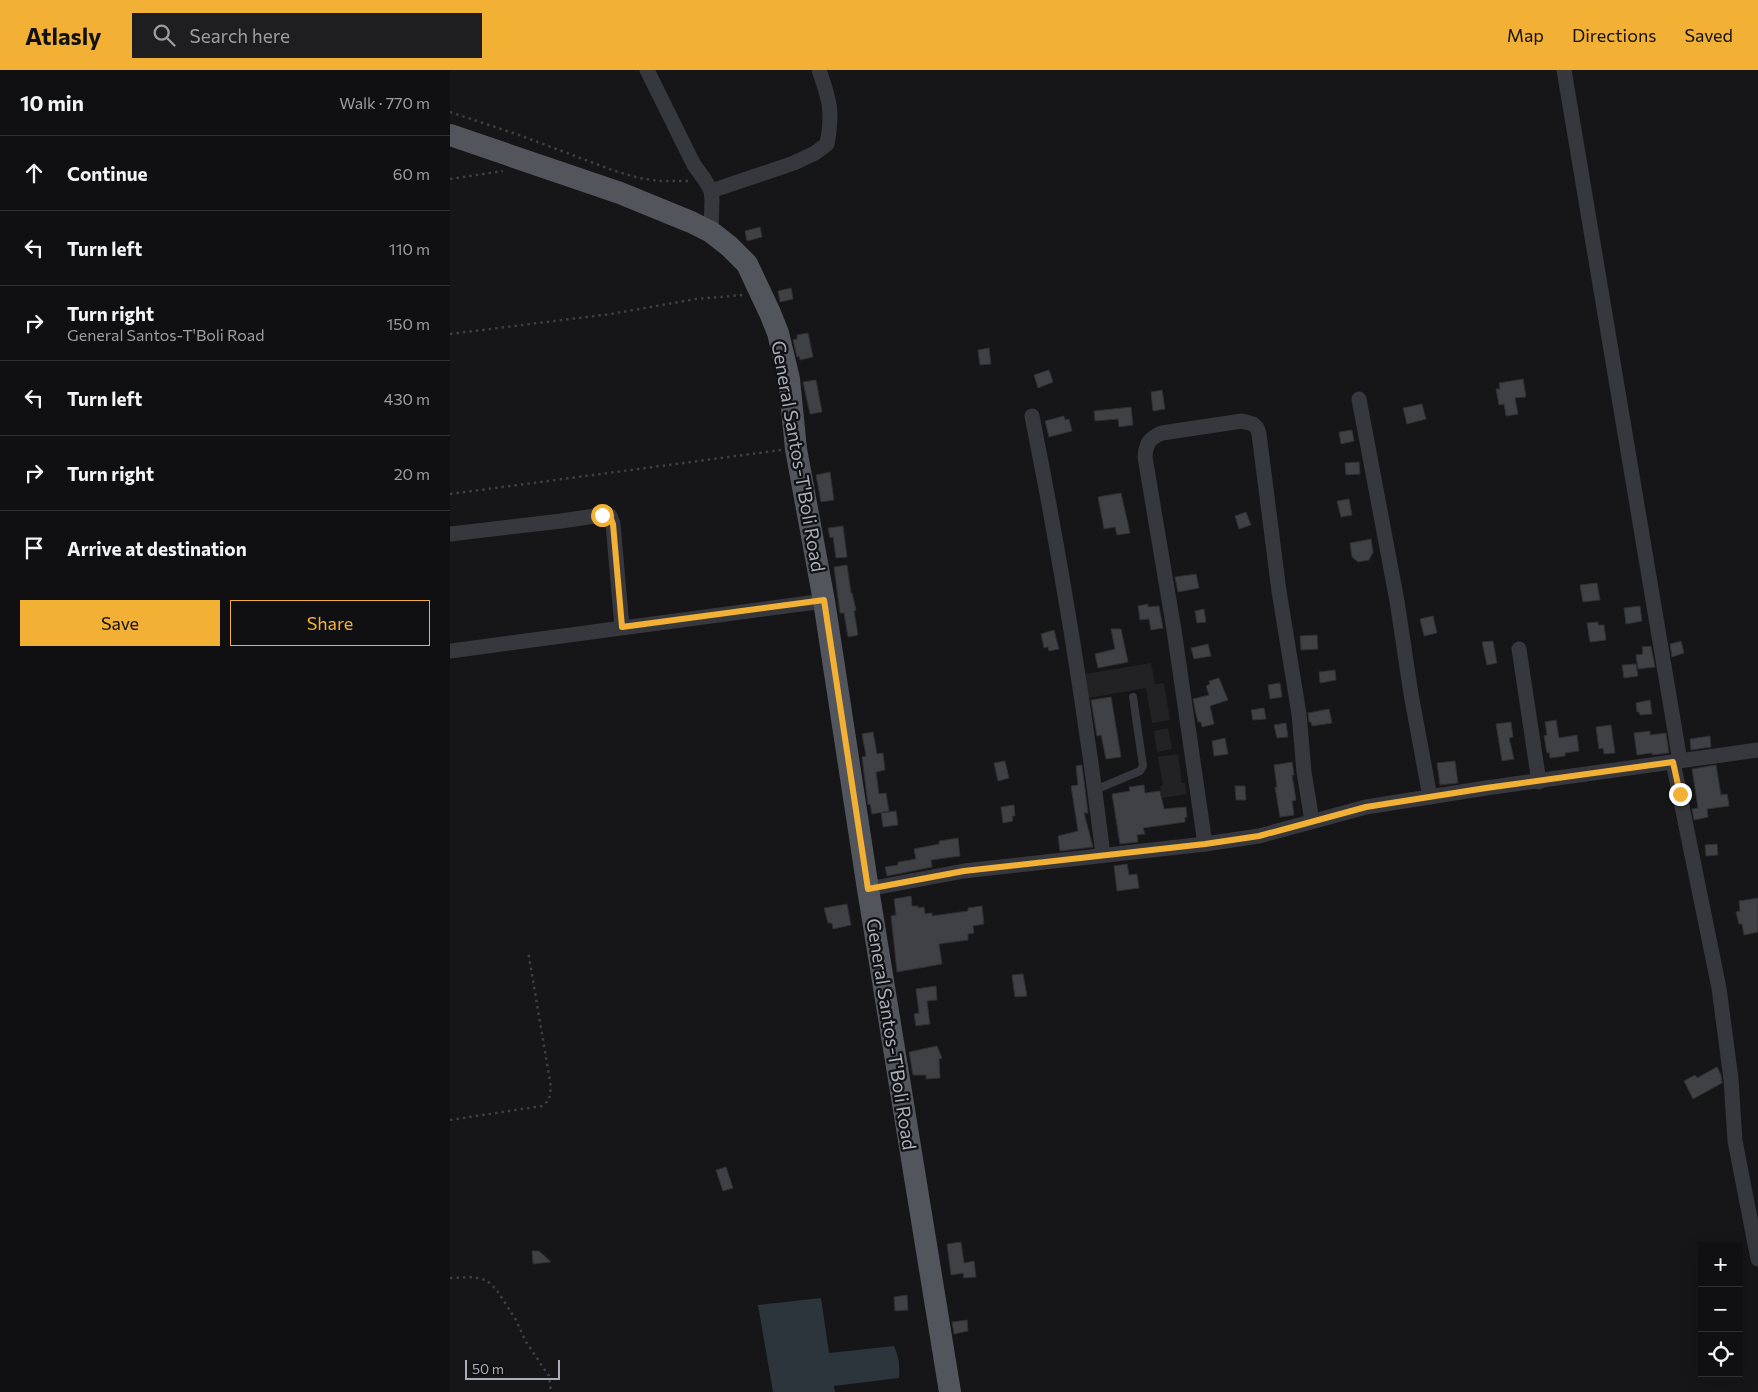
<!DOCTYPE html>
<html lang="en">
<head>
<meta charset="utf-8">
<style>
	:root { --surface:#101012; --page:#1e1e20; --text:#f1f3f6; --muted:#9c9d9f; --line:#303032; --accent:#f2b134 }
	body { margin:0; font-family:Commissioner,sans-serif; background:var(--page); color:var(--text) }
	.controls { position:absolute; right:15px; bottom:15px; display:grid; overflow:hidden; border-radius:0px; box-shadow:0 5px 20px #0002 }
	.controls button { width:45px; height:45px; display:grid; place-items:center; padding:0; border:0; border-bottom:1px solid var(--line); background:var(--surface); color:var(--text); font:25px sans-serif }
	.scale { position:absolute; left:15px; bottom:12px; width:95px; box-sizing:border-box; padding-left:5px; border:2px solid #a8adb8; border-top:0; font-size:14px; line-height:18px; white-space:nowrap; color:#a8adb8; -webkit-text-stroke:4px #111113; paint-order:stroke }
	.stop { position:absolute; width:15px; height:15px; margin:-11px; border:4px solid #f2b134; border-radius:50%; background:#fff }
	.stop.end { background:#f2b134; border-color:#fff; box-shadow:0 1px 5px #0008 }
	.list { margin:0; padding:0; list-style:none }
	h2 { display:flex; justify-content:space-between; align-items:center; height:65px; margin:0; padding:0 20px; font-size:21px }
	h2 small { font-size:16px; font-weight:400; color:var(--muted) }
	.list li { display:grid; grid-template-columns:32px 1fr auto; gap:15px; align-items:center; box-sizing:border-box; height:75px; padding:0 20px; border-top:1px solid var(--line) }
	.list b { display:block; font-size:19px; white-space:nowrap }
	.list p { margin:0; font-size:16px; white-space:nowrap; color:var(--muted) }
	.list em { font-size:16px; font-style:normal; color:var(--muted) }
	.actions { display:flex; gap:10px; padding:15px 20px }
	.actions a { flex:1; padding:11px 0; border:1px solid var(--accent); border-radius:0px; text-align:center; font-size:18px; color:var(--accent) }
	.actions .main { background:var(--accent); color:#111 }
	.icon { flex:none; width:28px; height:28px; fill:none; stroke:currentColor; stroke-width:2; stroke-linecap:round; stroke-linejoin:round }
	.map { position:relative; flex:none; width:1308px; height:1322px; overflow:hidden }
	header { display:flex; align-items:center; gap:30px; box-sizing:border-box; height:70px; padding:0 25px; background:var(--accent); color:#111 }
	header strong { font-size:24px }
	nav { display:flex; gap:28px; margin-inline-start:auto; font-size:18px }
	.search { width:350px; height:45px; background:var(--page); display:flex; align-items:center; gap:12px; box-sizing:border-box; padding:0 18px; border-radius:0px; color:var(--muted); font-size:19px }
	main { display:flex }
	aside { flex:1; background:var(--surface) }
	.map>svg:first-child { display:block }
</style>
</head>
<body>
<header>
<strong>Atlasly</strong>
<div class="search"><svg class="icon" aria-label="search" viewBox="0 0 24 24"><circle cx="10" cy="10" r="6"/><path d="M15 15l6 6"/></svg>Search here</div>
<nav><a>Map</a><a>Directions</a><a>Saved</a></nav>
</header>
<main>
<aside>
<h2>10 min<small>Walk · 770 m</small></h2>
<ul class="list">
<li><svg class="icon" aria-label="ahead" viewBox="0 0 24 24"><path d="M12 20V5M6 11l6-6 6 6"/></svg><div><b>Continue</b></div><em>60 m</em></li>
<li><svg class="icon" aria-label="left" viewBox="0 0 24 24"><path d="M17 20v-9H6M10 6l-5 5 5 5"/></svg><div><b>Turn left</b></div><em>110 m</em></li>
<li><svg class="icon" aria-label="right" viewBox="0 0 24 24"><path d="M7 20v-9h11M14 6l5 5-5 5"/></svg><div><b>Turn right</b><p>General Santos-T'Boli Road</p></div><em>150 m</em></li>
<li><svg class="icon" aria-label="left" viewBox="0 0 24 24"><path d="M17 20v-9H6M10 6l-5 5 5 5"/></svg><div><b>Turn left</b></div><em>430 m</em></li>
<li><svg class="icon" aria-label="right" viewBox="0 0 24 24"><path d="M7 20v-9h11M14 6l5 5-5 5"/></svg><div><b>Turn right</b></div><em>20 m</em></li>
<li><svg class="icon" aria-label="arrive" viewBox="0 0 24 24"><path d="M6 21V4h12l-3 4 3 4H6"/></svg><div><b>Arrive at destination</b></div></li>
</ul>
<div class="actions"><a class="main">Save</a><a>Share</a></div>
</aside>
<div class="map">
<svg width="1308" height="1322" viewBox="0 0 1308 1322">
	<rect width="100%" height="100%" fill="#161618"/>
	<g fill="#222225">
		<path d="M 701,593 L 705,614 L 714,613 L 720,650 L 702,653 L 696,618 L 639,628 L 635,604 Z"/>
		<path d="M 718,658 L 722,679 L 707,682 L 704,661 Z"/>
		<path d="M 728,684 L 732,713 L 735,713 L 737,724 L 712,728 L 710,716 L 713,716 L 708,687 Z"/>
	</g>
	<path fill="#2c353c" d="M 371,1228 L 379,1283 L 444,1276 C 449,1287 450,1296 449,1308 L 384,1316 L 385,1322 L 323,1322 L 308,1235 Z"/>
	<g fill="#404145" stroke="#303034">
		<path d="M 310,157 L 312,167 L 297,171 L 295,161 Z"/>
		<path d="M 341,218 L 343,229 L 330,232 L 328,221 Z"/>
		<path d="M 358,263 L 363,287 L 350,290 L 349,286 L 347,287 L 343,270 L 347,269 L 347,265 Z"/>
		<path d="M 539,278 L 541,294 L 530,295 L 528,280 Z"/>
		<path d="M 599,300 L 603,312 L 588,318 L 584,305 Z"/>
		<path d="M 1073,309 L 1076,327 L 1065,328 L 1068,344 L 1056,346 L 1054,334 L 1049,335 L 1046,319 L 1050,319 L 1049,313 Z"/>
		<path d="M 366,310 L 372,342 L 360,344 L 353,312 Z"/>
		<path d="M 712,320 L 715,339 L 703,341 L 701,322 Z"/>
		<path d="M 972,334 L 976,349 L 957,354 L 953,338 Z"/>
		<path d="M 681,337 L 683,355 L 669,357 L 668,349 L 645,351 L 644,341 Z"/>
		<path d="M 614,346 L 615,350 L 619,349 L 622,361 L 599,367 L 595,351 Z"/>
		<path d="M 902,360 L 904,371 L 891,374 L 889,362 Z"/>
		<path d="M 909,392 L 910,404 L 896,405 L 895,393 Z"/>
		<path d="M 380,402 L 384,430 L 371,432 L 366,405 Z"/>
		<path d="M 671,423 L 680,463 L 667,465 L 665,457 L 654,459 L 648,427 Z"/>
		<path d="M 899,429 L 902,445 L 891,447 L 887,431 Z"/>
		<path d="M 796,442 L 801,455 L 789,459 L 785,446 Z"/>
		<path d="M 393,456 L 397,487 L 386,488 L 383,467 L 380,468 L 378,458 Z"/>
		<path d="M 921,469 L 923,482 L 919,490 L 908,492 L 902,487 L 900,473 Z"/>
		<path d="M 397,495 L 401,523 L 402,523 L 406,540 L 404,541 L 408,565 L 398,567 L 394,543 L 390,543 L 384,497 Z"/>
		<path d="M 746,504 L 749,518 L 728,522 L 725,507 Z"/>
		<path d="M 1147,513 L 1150,530 L 1133,532 L 1130,515 Z"/>
		<path d="M 698,534 L 698,537 L 709,536 L 713,558 L 701,560 L 699,549 L 690,550 L 688,536 Z"/>
		<path d="M 1190,536 L 1192,551 L 1176,554 L 1174,538 Z"/>
		<path d="M 754,539 L 756,552 L 747,553 L 745,541 Z"/>
		<path d="M 983,546 L 987,563 L 974,566 L 970,549 Z"/>
		<path d="M 1148,552 L 1148,555 L 1154,555 L 1156,570 L 1140,572 L 1137,553 Z"/>
		<path d="M 661,559 L 671,559 L 678,592 L 648,598 L 645,584 L 665,579 Z"/>
		<path d="M 604,560 L 609,579 L 599,581 L 598,577 L 594,578 L 591,564 Z"/>
		<path d="M 867,565 L 868,579 L 851,580 L 850,566 Z"/>
		<path d="M 1043,571 L 1047,593 L 1037,595 L 1032,572 Z"/>
		<path d="M 1231,571 L 1234,583 L 1222,587 L 1220,574 Z"/>
		<path d="M 758,574 L 761,586 L 744,589 L 741,578 Z"/>
		<path d="M 1201,576 L 1205,597 L 1188,599 L 1186,585 L 1193,584 L 1192,577 Z"/>
		<path d="M 1186,594 L 1188,606 L 1174,608 L 1172,595 Z"/>
		<path d="M 885,600 L 886,610 L 870,613 L 869,602 Z"/>
		<path d="M 769,608 L 778,630 L 760,636 L 764,654 L 752,657 L 751,652 L 748,652 L 746,644 L 743,629 L 759,625 L 756,616 L 760,614 L 759,611 Z"/>
		<path d="M 830,613 L 832,627 L 820,629 L 818,615 Z"/>
		<path d="M 661,627 L 671,687 L 656,689 L 651,665 L 647,666 L 641,630 Z"/>
		<path d="M 1200,630 L 1202,644 L 1190,645 L 1189,642 L 1187,642 L 1186,633 Z"/>
		<path d="M 814,638 L 816,649 L 803,650 L 801,640 Z"/>
		<path d="M 879,639 L 882,653 L 862,656 L 861,652 L 859,652 L 858,643 Z"/>
		<path d="M 1106,650 L 1109,668 L 1127,665 L 1129,681 L 1115,683 L 1115,686 L 1100,688 L 1099,682 L 1097,683 L 1094,666 L 1097,665 L 1095,652 Z"/>
		<path d="M 1061,652 L 1063,667 L 1059,668 L 1064,689 L 1052,691 L 1046,654 Z"/>
		<path d="M 836,653 L 838,667 L 827,668 L 824,655 Z"/>
		<path d="M 1161,655 L 1165,683 L 1154,684 L 1153,678 L 1149,679 L 1146,657 Z"/>
		<path d="M 1200,661 L 1200,665 L 1216,663 L 1219,683 L 1202,685 L 1202,683 L 1187,685 L 1184,663 Z"/>
		<path d="M 423,662 L 427,684 L 433,683 L 435,700 L 426,702 L 429,724 L 436,723 L 439,741 L 422,744 L 420,734 L 418,735 L 412,687 L 416,686 L 412,664 Z"/>
		<path d="M 1260,666 L 1261,677 L 1241,680 L 1240,669 Z"/>
		<path d="M 775,668 L 778,684 L 764,686 L 762,671 Z"/>
		<path d="M 555,691 L 559,708 L 548,711 L 544,693 Z"/>
		<path d="M 1005,691 L 1008,713 L 990,715 L 987,693 Z"/>
		<path d="M 842,692 L 844,705 L 842,705 L 846,730 L 842,731 L 844,745 L 830,747 L 825,717 L 827,717 L 824,695 Z"/>
		<path d="M 632,695 L 638,743 L 634,743 L 643,777 L 610,781 L 608,766 L 628,761 L 621,716 L 628,715 L 626,696 Z"/>
		<path d="M 1266,695 L 1271,725 L 1277,724 L 1279,736 L 1257,739 L 1258,747 L 1244,750 L 1242,739 L 1248,738 L 1242,699 Z"/>
		<path d="M 694,715 L 695,723 L 710,721 L 714,739 L 736,737 L 737,747 L 735,747 L 735,752 L 693,758 L 695,764 L 687,765 L 688,772 L 670,774 L 662,724 L 680,721 L 679,717 Z"/>
		<path d="M 785,716 L 795,716 L 796,730 L 786,730 Z"/>
		<path d="M 564,735 L 565,746 L 562,746 L 563,751 L 553,753 L 551,737 Z"/>
		<path d="M 446,741 L 448,755 L 433,757 L 431,743 Z"/>
		<path d="M 508,768 L 510,786 L 481,790 L 482,797 L 437,806 L 435,797 L 448,795 L 448,792 L 466,789 L 464,779 L 489,774 L 489,771 Z"/>
		<path d="M 1267,774 L 1268,785 L 1256,786 L 1255,775 Z"/>
		<path d="M 677,794 L 679,805 L 687,804 L 689,818 L 667,821 L 664,796 Z"/>
		<path d="M 461,826 L 462,836 L 468,836 L 468,838 L 474,837 L 475,844 L 482,843 L 482,846 L 518,841 L 518,838 L 532,836 L 534,854 L 523,856 L 524,863 L 518,864 L 518,870 L 489,874 L 492,894 L 447,902 L 441,846 L 446,845 L 444,829 Z"/>
		<path d="M 1308,828 L 1308,862 L 1294,865 L 1292,854 L 1289,854 L 1286,842 L 1290,841 L 1289,831 Z"/>
		<path d="M 397,834 L 401,855 L 383,859 L 382,853 L 378,853 L 374,838 Z"/>
		<path d="M 573,904 L 577,926 L 565,927 L 562,905 Z"/>
		<path d="M 486,916 L 487,930 L 477,931 L 480,954 L 466,956 L 464,944 L 469,943 L 466,919 Z"/>
		<path d="M 487,976 L 492,988 L 489,989 L 490,1008 L 476,1009 L 476,1005 L 463,1005 L 459,982 Z"/>
		<path d="M 1267,997 L 1271,1005 L 1272,1013 L 1243,1029 L 1234,1011 L 1245,1005 L 1247,1008 Z"/>
		<path d="M 276,1097 L 283,1118 L 273,1121 L 266,1100 Z"/>
		<path d="M 511,1172 L 514,1193 L 524,1191 L 526,1207 L 514,1208 L 513,1203 L 501,1205 L 497,1174 Z"/>
		<path d="M 82,1181 L 89,1181 L 101,1192 L 83,1194 Z"/>
		<path d="M 457,1225 L 458,1240 L 445,1241 L 444,1227 Z"/>
		<path d="M 517,1250 L 518,1261 L 504,1264 L 502,1252 Z"/>
	</g>
	<g fill="none" stroke-linecap="round" stroke-linejoin="round">
		<g stroke="#3d3f44" stroke-width="2.5" stroke-dasharray="2.5 4" stroke-linecap="butt">
			<path d="M 0,42 L 69,65 L 165,101 L 189,108 L 210,111 L 239,111"/>
			<path d="M 0,109 L 53,101"/>
			<path d="M 0,264 L 161,244 L 246,229 L 293,225"/>
			<path d="M 0,424 L 331,380"/>
			<path d="M 0,1050 L 92,1036 L 99,1030 L 101,1017 L 78,881"/>
			<path d="M 0,1208 L 23,1207 L 36,1210 L 46,1219 L 66,1250 L 76,1272 L 99,1306 L 101,1322"/>
		</g>
		<path stroke="#37383d" stroke-width="8" d="M 645,720 L 690,701 L 693,696 L 683,627"/>
		<g stroke="#37383d" stroke-width="15">
			<path d="M 197,0 L 244,95 L 255,110 L 261,121 L 262,129 L 261,162"/>
			<path d="M 1114,0 L 1230,691"/>
			<path d="M 261,121 L 344,93 L 365,83 L 377,74 C 383,42 380,31 369,0"/>
			<path d="M 909,329 L 947,531 L 961,624 L 980,727"/>
			<path d="M 582,346 C 611,491 635,638 653,785"/>
			<path d="M 0,464 L 111,451 L 152,445 L 160,446 L 163,454 L 172,557"/>
			<path d="M 1069,579 L 1089,712"/>
			<path d="M 0,581 L 374,531"/>
			<path d="M 1223,692 L 1269,918 L 1281,1009 L 1285,1071 L 1308,1189"/>
			<path d="M 755,774 L 724,560 L 695,387 C 696,374 699,368 712,363 L 792,351 L 803,354 L 807,358 L 809,364 L 829,521 L 849,644 L 854,702 L 862,751"/>
			<path d="M 418,819 L 514,801 L 755,774 L 809,766 L 916,737 L 1036,718 L 1308,680"/>
		</g>
		<path stroke="#53555c" stroke-width="22" d="M 0,65 L 170,123 L 241,152 L 261,162 L 279,176 L 297,194 L 320,243 L 328,263 L 339,309 L 346,379 L 374,531 L 418,819 L 500,1322"/>
	</g>
	<g fill="none" stroke-linecap="round" stroke-linejoin="round">
		<path stroke="#f2b134" stroke-width="6" d="M 152,445 L 160,446 L 163,454 L 172,557 L 374,530 L 418,819 L 514,801 L 755,774 L 809,766 L 916,737 L 1036,718 L 1223,692 L 1230,724"/>
	</g>
	<g text-anchor="middle" dominant-baseline="central" stroke-width="4.5" stroke-linejoin="round" paint-order="stroke">
		<g font-size="19" fill="#a8adb8" stroke="#111113">
			<text transform="translate(349 386) rotate(80)">General Santos-T'Boli Road</text>
			<text transform="translate(442 964) rotate(81)">General Santos-T'Boli Road</text>
		</g>
	</g>
</svg>
<div class="controls">
<button>+</button>
<button>−</button>
<button><svg class="icon" aria-label="locate" viewBox="0 0 24 24"><circle cx="12" cy="12" r="6"/><path d="M12 2v4M12 18v4M2 12h4M18 12h4"/></svg></button>
</div>
<div class="scale">50 m</div>
<div class="stop" style="left:152px;top:445px"></div>
<div class="stop end" style="left:1230px;top:724px"></div>
</div>
</main>
</body>
</html>
